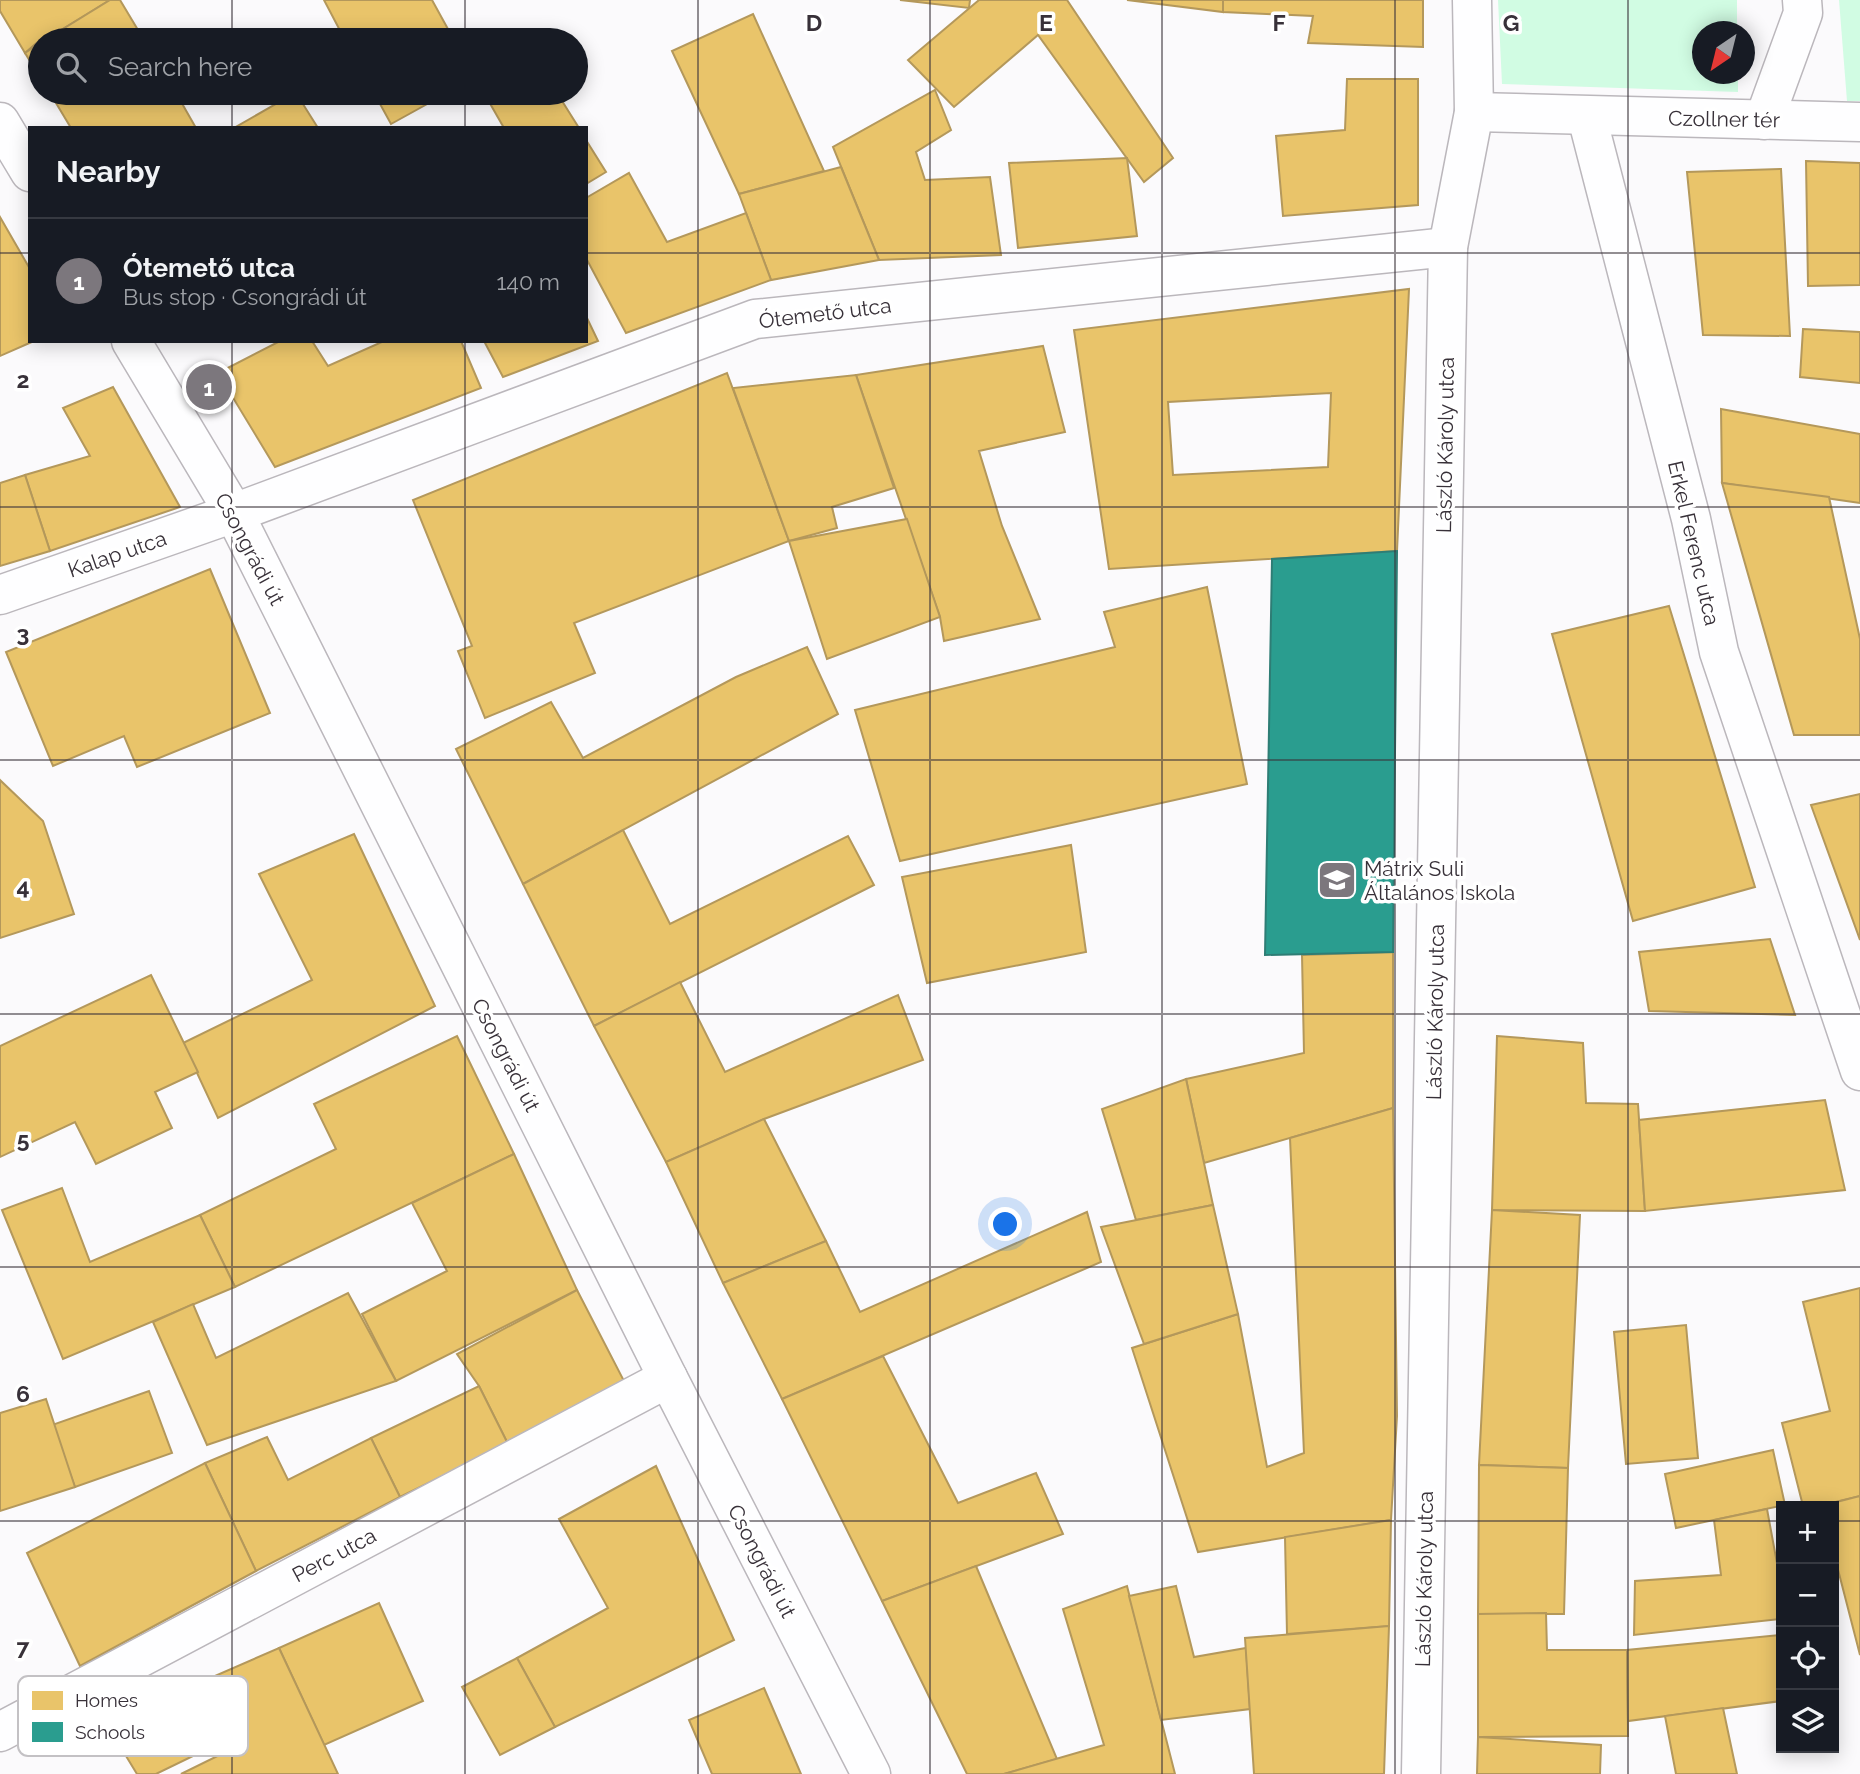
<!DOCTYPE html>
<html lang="en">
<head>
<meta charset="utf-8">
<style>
	:root { --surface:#171b24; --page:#242831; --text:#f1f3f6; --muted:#9ea1a6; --line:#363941; --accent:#7c777d }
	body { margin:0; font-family:Raleway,sans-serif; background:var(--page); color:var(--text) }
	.controls { position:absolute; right:21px; bottom:21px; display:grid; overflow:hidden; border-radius:0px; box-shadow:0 4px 18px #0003 }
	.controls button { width:63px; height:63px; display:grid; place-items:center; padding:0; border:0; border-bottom:2px solid var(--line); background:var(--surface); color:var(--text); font:35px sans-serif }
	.compass { position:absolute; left:1692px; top:21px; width:63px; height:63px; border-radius:50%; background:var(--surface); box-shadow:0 4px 18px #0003; rotate:215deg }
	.you { position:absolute; left:1006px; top:1225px; width:24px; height:24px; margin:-18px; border:5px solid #fff; border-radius:50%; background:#1a73e8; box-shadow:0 0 0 10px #1a73e833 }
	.badge { display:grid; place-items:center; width:46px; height:46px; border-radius:50%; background:var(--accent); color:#fff; font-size:23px; font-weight:700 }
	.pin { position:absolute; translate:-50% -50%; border:4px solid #fff; box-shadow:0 2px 7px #0006 }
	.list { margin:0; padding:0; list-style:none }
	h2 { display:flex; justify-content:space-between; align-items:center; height:91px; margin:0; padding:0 28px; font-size:30px }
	h2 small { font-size:23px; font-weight:400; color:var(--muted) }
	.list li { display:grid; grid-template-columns:46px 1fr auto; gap:21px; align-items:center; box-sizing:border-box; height:126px; padding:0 28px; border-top:2px solid var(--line) }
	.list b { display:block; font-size:26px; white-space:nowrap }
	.list p { margin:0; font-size:23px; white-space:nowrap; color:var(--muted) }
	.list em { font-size:23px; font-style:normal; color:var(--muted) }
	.icon { flex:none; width:38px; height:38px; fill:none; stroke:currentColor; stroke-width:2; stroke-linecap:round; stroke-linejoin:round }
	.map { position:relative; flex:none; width:1860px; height:1774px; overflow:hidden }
	.search { position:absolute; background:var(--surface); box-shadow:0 4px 18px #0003; left:28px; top:28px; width:560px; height:77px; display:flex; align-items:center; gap:18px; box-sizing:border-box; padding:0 24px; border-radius:38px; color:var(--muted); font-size:26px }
	.panel { position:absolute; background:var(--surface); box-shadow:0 4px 18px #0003; left:28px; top:126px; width:560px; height:217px; border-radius:0px }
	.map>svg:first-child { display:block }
</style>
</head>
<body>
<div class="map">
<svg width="1860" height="1774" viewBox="0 0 1860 1774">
	<rect width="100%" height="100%" fill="#fbfafc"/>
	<g fill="#d1fce3">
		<path d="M 1498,0 L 1737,0 L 1737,31 L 1702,32 L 1702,74 L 1738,74 L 1738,92 L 1502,84 Z"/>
		<path d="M 1839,0 L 1860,0 L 1860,101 L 1847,101 Z"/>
	</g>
	<g fill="#e9c46a" stroke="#b4985b" stroke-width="2" fill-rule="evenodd">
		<path d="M 0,0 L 110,0 L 45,40 L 40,40 L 25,53 L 0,11 Z"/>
		<path d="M 110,0 L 120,0 L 144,40 L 45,40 Z"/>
		<path d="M 324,0 L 432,0 L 454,40 L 345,40 Z"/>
		<path d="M 900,0 L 970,0 L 969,8 Z"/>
		<path d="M 979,0 L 1067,0 L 1173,158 L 1144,182 L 1038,35 L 954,107 L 908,60 Z"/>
		<path d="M 1127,0 L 1223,0 L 1223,12 Z"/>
		<path d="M 1223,0 L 1423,0 L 1423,47 L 1308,43 L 1313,16 L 1223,12 Z"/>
		<path d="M 753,14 L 824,171 L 739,194 L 672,51 Z"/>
		<path d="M 40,43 L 40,77 L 25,53 Z"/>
		<path d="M 1347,79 L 1418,79 L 1418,205 L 1283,216 L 1276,136 L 1345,130 Z"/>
		<path d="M 935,90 L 951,130 L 916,152 L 925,180 L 990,177 L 1001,255 L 879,260 L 833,147 Z"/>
		<path d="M 50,93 L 176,93 L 196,128 L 71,128 Z"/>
		<path d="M 296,93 L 318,128 L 234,128 L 295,93 Z"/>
		<path d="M 374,93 L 447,93 L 391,124 Z"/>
		<path d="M 484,93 L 557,93 L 579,128 L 504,128 Z"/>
		<path d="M 586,140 L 606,172 L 586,184 Z"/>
		<path d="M 1127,158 L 1137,236 L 1018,248 L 1009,163 Z"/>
		<path d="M 1806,161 L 1860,163 L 1860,285 L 1808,286 Z"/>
		<path d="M 841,167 L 879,260 L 771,280 L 739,194 Z"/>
		<path d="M 1781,169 L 1790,336 L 1703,335 L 1687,172 Z"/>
		<path d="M 629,173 L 667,242 L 746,213 L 771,280 L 626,333 L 586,258 L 586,198 Z"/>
		<path d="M 0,217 L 30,269 L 30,341 L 34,341 L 0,356 Z"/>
		<path d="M 1409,289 L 1397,551 L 1109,569 L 1074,330 ZM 1331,393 L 1328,467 L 1173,475 L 1168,402 Z"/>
		<path d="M 586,316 L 598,341 L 503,377 L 484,341 L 586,341 Z"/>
		<path d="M 1803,329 L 1860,332 L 1860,383 L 1800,377 Z"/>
		<path d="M 280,341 L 312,341 L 328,366 L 384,341 L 461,341 L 481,388 L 275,467 L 218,373 Z"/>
		<path d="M 1043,346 L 1065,432 L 979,451 L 1002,526 L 1040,619 L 944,641 L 940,617 L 856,375 Z"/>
		<path d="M 727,373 L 789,541 L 574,623 L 595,673 L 485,718 L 458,651 L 472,646 L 413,500 Z"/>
		<path d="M 856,375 L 894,488 L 832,507 L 837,528 L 789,541 L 733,388 Z"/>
		<path d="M 113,387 L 180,507 L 50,551 L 25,475 L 90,456 L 63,408 Z"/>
		<path d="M 1721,409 L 1860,434 L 1860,503 L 1722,483 Z"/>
		<path d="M 25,475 L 50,551 L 0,566 L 0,483 Z"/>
		<path d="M 1722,483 L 1829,497 L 1860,639 L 1860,735 L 1794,735 Z"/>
		<path d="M 907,519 L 940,617 L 827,659 L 789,541 Z"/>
		<path d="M 210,569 L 270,713 L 137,767 L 124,736 L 53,766 L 6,652 Z"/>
		<path d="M 1207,587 L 1247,784 L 900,861 L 855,710 L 1115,647 L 1104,612 Z"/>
		<path d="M 1669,606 L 1755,887 L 1633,921 L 1552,634 Z"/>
		<path d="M 807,647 L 838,714 L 523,884 L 456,749 L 551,702 L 583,758 L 736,677 Z"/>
		<path d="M 0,780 L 43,821 L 74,914 L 0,938 Z"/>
		<path d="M 1860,794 L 1860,940 L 1811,805 Z"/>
		<path d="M 623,830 L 670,924 L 848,836 L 874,885 L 594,1026 L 523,884 Z"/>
		<path d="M 354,834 L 435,1006 L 218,1118 L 183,1043 L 312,980 L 259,874 Z"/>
		<path d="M 1071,845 L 1086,952 L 927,983 L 902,877 Z"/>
		<path d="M 1770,939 L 1795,1015 L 1649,1011 L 1639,952 Z"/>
		<path d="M 1393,952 L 1393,1108 L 1204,1163 L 1186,1079 L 1304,1053 L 1302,955 Z"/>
		<path d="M 151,975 L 198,1072 L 155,1092 L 172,1128 L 96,1164 L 75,1122 L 0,1157 L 0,1046 Z"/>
		<path d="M 680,982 L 725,1072 L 898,995 L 923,1060 L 764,1119 L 666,1162 L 594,1026 Z"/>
		<path d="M 457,1036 L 514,1154 L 235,1287 L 200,1215 L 336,1149 L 314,1104 Z"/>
		<path d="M 1497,1036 L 1583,1043 L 1586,1103 L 1638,1104 L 1645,1211 L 1492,1210 Z"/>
		<path d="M 1186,1079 L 1213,1205 L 1136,1220 L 1102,1109 Z"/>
		<path d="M 1825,1100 L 1845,1190 L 1645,1211 L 1639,1120 Z"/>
		<path d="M 1393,1108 L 1397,1416 L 1391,1520 L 1198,1552 L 1132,1348 L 1238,1314 L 1267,1467 L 1304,1453 L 1290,1138 Z"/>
		<path d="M 764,1119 L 826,1241 L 723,1283 L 666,1162 Z"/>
		<path d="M 514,1154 L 577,1290 L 396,1381 L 362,1314 L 447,1271 L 412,1203 Z"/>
		<path d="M 62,1188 L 90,1262 L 200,1215 L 235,1287 L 63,1359 L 2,1210 Z"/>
		<path d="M 1213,1205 L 1238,1314 L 1144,1344 L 1101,1227 Z"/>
		<path d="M 1492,1210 L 1580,1215 L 1568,1468 L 1479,1465 Z"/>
		<path d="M 1087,1212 L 1101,1262 L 782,1399 L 723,1283 L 826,1241 L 860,1312 Z"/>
		<path d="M 1860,1288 L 1860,1496 L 1819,1506 L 1803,1506 L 1782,1423 L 1830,1411 L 1803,1302 Z"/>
		<path d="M 577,1290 L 624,1381 L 508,1444 L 479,1386 L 457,1354 Z"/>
		<path d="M 348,1293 L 396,1381 L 207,1445 L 153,1322 L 193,1304 L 216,1358 Z"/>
		<path d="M 1686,1325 L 1698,1458 L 1626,1464 L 1614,1332 Z"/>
		<path d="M 883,1356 L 958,1503 L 1036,1473 L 1063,1534 L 882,1601 L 782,1399 Z"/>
		<path d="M 479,1386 L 508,1444 L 400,1497 L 371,1438 Z"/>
		<path d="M 149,1391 L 172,1453 L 75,1487 L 52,1425 Z"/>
		<path d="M 46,1399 L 75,1487 L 0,1511 L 0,1413 Z"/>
		<path d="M 267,1437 L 288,1480 L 371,1438 L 400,1497 L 256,1571 L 205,1463 Z"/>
		<path d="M 1773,1450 L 1785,1505 L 1676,1528 L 1665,1474 Z"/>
		<path d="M 205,1463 L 256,1571 L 80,1666 L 27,1553 Z"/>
		<path d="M 1479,1465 L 1568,1468 L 1564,1614 L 1478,1614 Z"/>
		<path d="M 656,1466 L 734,1640 L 555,1727 L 517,1658 L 608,1608 L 559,1519 Z"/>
		<path d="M 1860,1496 L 1860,1655 L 1834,1554 L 1834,1506 L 1821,1506 Z"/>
		<path d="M 1767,1509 L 1781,1585 L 1781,1619 L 1634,1635 L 1635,1581 L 1721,1575 L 1714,1520 Z"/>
		<path d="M 1391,1520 L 1389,1626 L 1287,1634 L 1285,1537 Z"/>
		<path d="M 976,1566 L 1057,1759 L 1004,1774 L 967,1774 L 882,1601 Z"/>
		<path d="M 1127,1586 L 1175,1774 L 1004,1774 L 1104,1745 L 1063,1609 Z"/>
		<path d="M 1176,1586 L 1194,1657 L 1246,1648 L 1250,1709 L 1161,1720 L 1129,1596 Z"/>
		<path d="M 379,1603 L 423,1701 L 324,1745 L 279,1648 Z"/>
		<path d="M 1546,1613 L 1547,1650 L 1627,1650 L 1628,1736 L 1478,1737 L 1478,1614 Z"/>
		<path d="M 1389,1626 L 1384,1774 L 1254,1774 L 1245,1638 Z"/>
		<path d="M 1781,1635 L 1781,1701 L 1628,1721 L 1627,1650 Z"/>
		<path d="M 279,1648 L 338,1774 L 181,1774 L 242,1744 L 208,1679 Z"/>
		<path d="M 517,1658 L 555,1727 L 500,1755 L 462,1687 Z"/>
		<path d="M 764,1688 L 801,1774 L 712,1774 L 689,1720 Z"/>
		<path d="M 1723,1708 L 1737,1774 L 1676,1774 L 1665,1716 Z"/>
		<path d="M 170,1710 L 193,1756 L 156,1774 L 137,1774 L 115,1738 Z"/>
		<path d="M 1478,1737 L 1601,1745 L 1600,1774 L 1477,1774 Z"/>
	</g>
	<path fill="#2a9d8f" stroke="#2e7d75" stroke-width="2" d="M 1397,551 L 1393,952 L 1265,955 L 1272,559 Z"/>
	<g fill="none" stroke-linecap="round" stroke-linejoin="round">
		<g stroke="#bbb7bc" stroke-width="41">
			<g id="street">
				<path d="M 1474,112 L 1860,122"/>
				<path d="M 1587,117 L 1691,519 L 1719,652 L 1860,1071"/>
				<path d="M 1764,120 L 1803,13 L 1802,0"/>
				<path d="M 0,595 L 234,513 L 755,319 L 1448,247"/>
				<path d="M 0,1732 L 668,1378"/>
				<path d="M 1421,1774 L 1448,247 L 1474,112 L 1472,0"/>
			</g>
		</g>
		<g stroke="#bbb7bc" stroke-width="41">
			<g id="secondary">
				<path d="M 0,122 L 30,172"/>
				<path d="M 131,341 L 234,513 L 668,1378 L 871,1774"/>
			</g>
		</g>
		<use href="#street" stroke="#fefeff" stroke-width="38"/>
		<use href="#secondary" stroke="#fefeff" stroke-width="38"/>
	</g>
	<path fill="none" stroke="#383139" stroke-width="2" stroke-opacity="0.55" d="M 232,0 L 232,40M 465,0 L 465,40M 698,0 L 698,1774M 930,0 L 930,1774M 1162,0 L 1162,1774M 1395,0 L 1395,1774M 1628,0 L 1628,1774M 232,93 L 232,128M 465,93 L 465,128M 0,253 L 30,253M 586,253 L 1860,253M 232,341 L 232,1774M 465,341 L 465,1774M 0,507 L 1860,507M 0,760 L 1860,760M 0,1014 L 1860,1014M 0,1267 L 1860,1267M 0,1521 L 1781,1521M 1834,1521 L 1860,1521"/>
	<defs>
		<g id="school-square" transform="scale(2.0125)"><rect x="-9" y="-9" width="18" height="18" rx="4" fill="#7c777d" stroke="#fff"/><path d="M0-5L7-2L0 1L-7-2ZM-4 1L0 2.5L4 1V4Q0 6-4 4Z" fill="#fff"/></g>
	</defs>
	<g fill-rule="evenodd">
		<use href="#school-square" x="1337" y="880"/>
	</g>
	<g text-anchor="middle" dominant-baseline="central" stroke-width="7" stroke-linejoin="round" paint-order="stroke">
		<g font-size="21" fill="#383139" stroke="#fff">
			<text transform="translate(1724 119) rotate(1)">Czollner tér</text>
			<text transform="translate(825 313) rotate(-7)">Ótemető utca</text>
			<text transform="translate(1445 445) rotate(-89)">László Károly utca</text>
			<text transform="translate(1694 543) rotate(77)">Erkel Ferenc utca</text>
			<text transform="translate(250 549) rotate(62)">Csongrádi út</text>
			<text transform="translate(117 554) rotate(-19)">Kalap utca</text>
			<text transform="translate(1435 1012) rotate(-89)">László Károly utca</text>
			<text transform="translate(506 1055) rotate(63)">Csongrádi út</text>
			<text transform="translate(334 1555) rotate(-28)">Perc utca</text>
			<text transform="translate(762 1561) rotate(63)">Csongrádi út</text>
			<text transform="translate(1424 1579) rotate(-89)">László Károly utca</text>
		</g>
		<g font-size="21" fill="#383139" stroke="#fff" text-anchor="start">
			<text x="1364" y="868">Mátrix Suli<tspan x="1364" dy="24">Általános Iskola</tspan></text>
		</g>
	</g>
	<rect x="18" y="1676" width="230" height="80" rx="10" fill="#fff" stroke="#c3c1c4" stroke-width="2"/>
	<rect x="32" y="1691" width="31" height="19" fill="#e9c46a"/>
	<rect x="32" y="1722" width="31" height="20" fill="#2a9d8f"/>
	<g font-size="19" fill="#383139">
		<text x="75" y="1707">Homes</text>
		<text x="75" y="1739">Schools</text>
	</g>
	<g font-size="23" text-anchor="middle" font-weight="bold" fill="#383139" stroke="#fff" stroke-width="7" stroke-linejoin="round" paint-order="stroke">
		<text x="814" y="31">D</text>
		<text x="1046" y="31">E</text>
		<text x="1279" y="31">F</text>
		<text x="1511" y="31">G</text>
		<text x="23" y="388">2</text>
		<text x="23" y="642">3</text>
		<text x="23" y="895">4</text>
		<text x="23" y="1148">5</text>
		<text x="23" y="1402">6</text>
		<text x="23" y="1655">7</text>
	</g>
</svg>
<div class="controls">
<button>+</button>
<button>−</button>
<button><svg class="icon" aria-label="locate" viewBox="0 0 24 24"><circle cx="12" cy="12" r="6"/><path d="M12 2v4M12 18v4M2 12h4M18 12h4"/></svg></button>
<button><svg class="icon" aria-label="layers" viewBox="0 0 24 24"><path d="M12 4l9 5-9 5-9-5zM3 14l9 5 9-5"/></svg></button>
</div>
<svg class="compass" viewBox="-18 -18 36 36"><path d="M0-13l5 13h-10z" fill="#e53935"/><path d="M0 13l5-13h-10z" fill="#9ea1a6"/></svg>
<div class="you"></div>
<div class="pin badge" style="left:209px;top:387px">1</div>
<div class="search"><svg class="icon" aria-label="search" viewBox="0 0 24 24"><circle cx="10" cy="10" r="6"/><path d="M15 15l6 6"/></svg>Search here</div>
<section class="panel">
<h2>Nearby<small></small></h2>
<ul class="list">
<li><span class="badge">1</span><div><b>Ótemető utca</b><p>Bus stop · Csongrádi út</p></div><em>140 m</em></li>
</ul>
</section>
</div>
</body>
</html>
